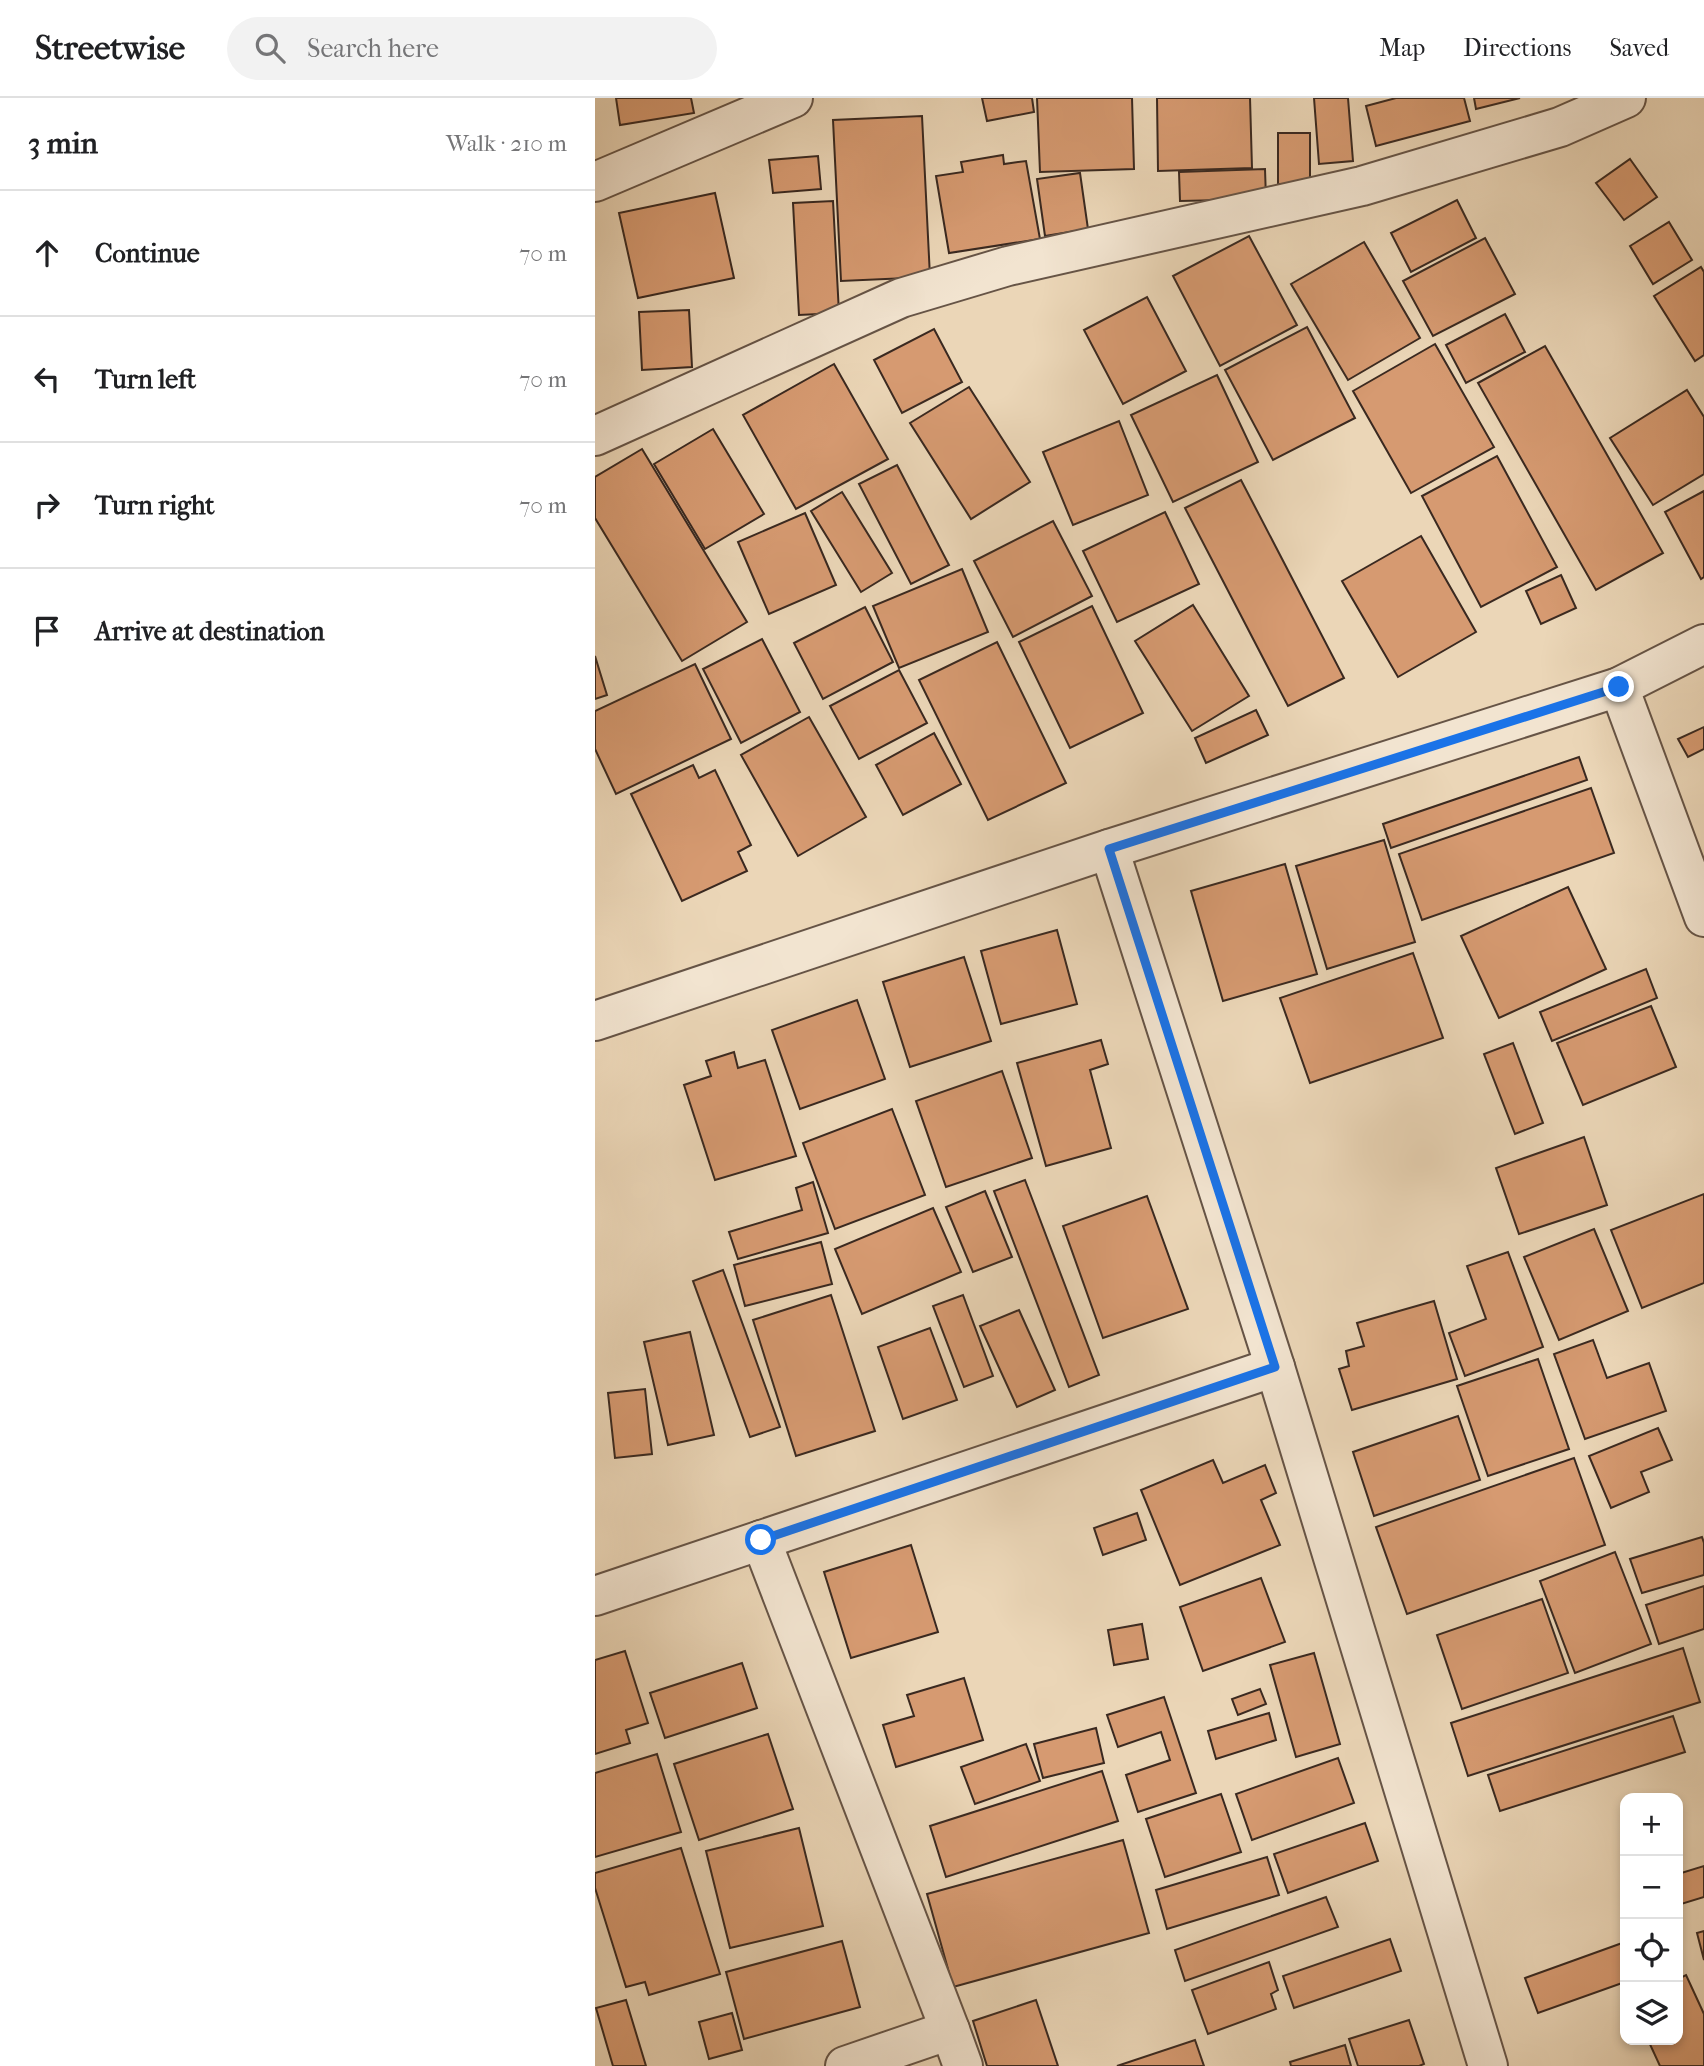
<!DOCTYPE html>
<html lang="en">
<head>
<meta charset="utf-8">
<style>
	:root { --surface:#fff; --page:#f2f2f2; --text:#202124; --muted:#757577; --line:#e0e0e0 }
	body { margin:0; font-family:"IM FELL French Canon",serif; background:var(--page); color:var(--text) }
	.controls { position:absolute; right:21px; bottom:21px; display:grid; overflow:hidden; border-radius:14px; box-shadow:0 4px 10px #0003 }
	.controls button { width:63px; height:63px; display:grid; place-items:center; padding:0; border:0; border-bottom:2px solid var(--line); background:var(--surface); color:var(--text); font:35px sans-serif }
	.stop { position:absolute; width:21px; height:21px; margin:-16px; border:5px solid #1a73e8; border-radius:50%; background:#fff }
	.stop.end { background:#1a73e8; border-color:#fff; box-shadow:0 2px 7px #0008 }
	.list { margin:0; padding:0; list-style:none }
	h2 { display:flex; justify-content:space-between; align-items:center; height:91px; margin:0; padding:0 28px; font-size:30px }
	h2 small { font-size:23px; font-weight:400; color:var(--muted) }
	.list li { display:grid; grid-template-columns:46px 1fr auto; gap:21px; align-items:center; box-sizing:border-box; height:126px; padding:0 28px; border-top:2px solid var(--line) }
	.list b { display:block; font-size:26px; white-space:nowrap }
	.list em { font-size:23px; font-style:normal; color:var(--muted) }
	.icon { flex:none; width:38px; height:38px; fill:none; stroke:currentColor; stroke-width:2; stroke-linecap:round; stroke-linejoin:round }
	.map { position:relative; flex:none; width:1109px; height:1968px; overflow:hidden }
	header { display:flex; align-items:center; gap:42px; box-sizing:border-box; height:98px; padding:0 35px; background:var(--surface); border-bottom:2px solid var(--line) }
	header strong { font-size:33px }
	nav { display:flex; gap:38px; margin-inline-start:auto; font-size:24px }
	.search { width:490px; height:63px; background:var(--page); display:flex; align-items:center; gap:18px; box-sizing:border-box; padding:0 24px; border-radius:38px; color:var(--muted); font-size:26px }
	main { display:flex }
	aside { flex:1; background:var(--surface) }
	.map>svg:first-child { display:block }
</style>
</head>
<body>
<header>
<strong>Streetwise</strong>
<div class="search"><svg class="icon" aria-label="search" viewBox="0 0 24 24"><circle cx="10" cy="10" r="6"/><path d="M15 15l6 6"/></svg>Search here</div>
<nav><a>Map</a><a>Directions</a><a>Saved</a></nav>
</header>
<main>
<aside>
<h2>3 min<small>Walk · 210 m</small></h2>
<ul class="list">
<li><svg class="icon" aria-label="ahead" viewBox="0 0 24 24"><path d="M12 20V5M6 11l6-6 6 6"/></svg><div><b>Continue</b></div><em>70 m</em></li>
<li><svg class="icon" aria-label="left" viewBox="0 0 24 24"><path d="M17 20v-9H6M10 6l-5 5 5 5"/></svg><div><b>Turn left</b></div><em>70 m</em></li>
<li><svg class="icon" aria-label="right" viewBox="0 0 24 24"><path d="M7 20v-9h11M14 6l5 5-5 5"/></svg><div><b>Turn right</b></div><em>70 m</em></li>
<li><svg class="icon" aria-label="arrive" viewBox="0 0 24 24"><path d="M6 21V4h12l-3 4 3 4H6"/></svg><div><b>Arrive at destination</b></div></li>
</ul>
</aside>
<div class="map">
<svg width="1109" height="1968" viewBox="0 0 1109 1968">
	<rect width="100%" height="100%" fill="#ebd6b7"/>
	<filter id="stains"><feTurbulence type="fractalNoise" baseFrequency=".00286" numOctaves="4"/><feColorMatrix values="0 0 0 0 .2 0 0 0 0 .09 0 0 0 0 .02 0 0 0 .5 -.17"/></filter>
	<radialGradient id="worn" r=".72"><stop offset=".6" stop-color="#630" stop-opacity="0"/><stop offset="1" stop-color="#630" stop-opacity=".3"/></radialGradient>
	<g fill="#d69a71" stroke="#3a2920" stroke-width="2">
		<path d="M 21,0 L 96,0 L 99,15 L 25,27 Z"/>
		<path d="M 387,0 L 437,0 L 439,14 L 392,23 Z"/>
		<path d="M 442,0 L 537,0 L 539,71 L 445,74 Z"/>
		<path d="M 562,0 L 655,0 L 657,70 L 563,73 Z"/>
		<path d="M 719,0 L 753,0 L 758,63 L 724,66 Z"/>
		<path d="M 801,0 L 869,0 L 875,23 L 781,48 L 771,8 Z"/>
		<path d="M 879,0 L 925,0 L 881,11 Z"/>
		<path d="M 327,18 L 335,179 L 246,183 L 238,22 Z"/>
		<rect x="683" y="35" width="32" height="51"/>
		<path d="M 408,57 L 409,66 L 431,63 L 445,141 L 354,155 L 341,78 L 368,74 L 366,64 Z"/>
		<path d="M 223,58 L 226,91 L 178,95 L 174,62 Z"/>
		<path d="M 1035,61 L 1062,99 L 1029,122 L 1001,85 Z"/>
		<path d="M 670,71 L 671,101 L 585,103 L 584,74 Z"/>
		<path d="M 485,75 L 493,131 L 450,138 L 442,81 Z"/>
		<path d="M 120,95 L 139,180 L 43,200 L 24,115 Z"/>
		<path d="M 862,102 L 881,140 L 816,174 L 796,135 Z"/>
		<path d="M 238,103 L 244,215 L 204,217 L 198,105 Z"/>
		<path d="M 1074,124 L 1097,162 L 1058,186 L 1035,148 Z"/>
		<path d="M 654,138 L 702,227 L 625,268 L 578,178 Z"/>
		<path d="M 890,140 L 920,196 L 838,238 L 808,183 Z"/>
		<path d="M 769,144 L 825,240 L 753,282 L 696,186 Z"/>
		<path d="M 1106,169 L 1109,174 L 1109,257 L 1100,263 L 1059,198 Z"/>
		<path d="M 552,199 L 591,273 L 528,306 L 489,232 Z"/>
		<path d="M 94,212 L 97,269 L 47,272 L 44,214 Z"/>
		<path d="M 910,216 L 930,254 L 871,285 L 851,247 Z"/>
		<path d="M 712,229 L 760,320 L 678,362 L 630,272 Z"/>
		<path d="M 339,231 L 367,284 L 307,315 L 279,262 Z"/>
		<path d="M 840,246 L 899,349 L 816,395 L 758,293 Z"/>
		<path d="M 950,248 L 1068,455 L 1001,492 L 883,285 Z"/>
		<path d="M 239,266 L 293,361 L 201,411 L 148,317 Z"/>
		<path d="M 622,277 L 663,364 L 578,404 L 536,317 Z"/>
		<path d="M 374,289 L 435,384 L 376,421 L 315,325 Z"/>
		<path d="M 1092,292 L 1109,319 L 1109,376 L 1058,407 L 1015,340 Z"/>
		<path d="M 524,323 L 553,397 L 478,427 L 448,354 Z"/>
		<path d="M 118,331 L 169,416 L 110,451 L 59,366 Z"/>
		<path d="M 47,351 L 152,524 L 87,563 L 0,420 L 0,379 Z"/>
		<path d="M 902,358 L 962,469 L 886,509 L 827,398 Z"/>
		<path d="M 302,367 L 354,467 L 316,486 L 264,386 Z"/>
		<path d="M 646,382 L 749,580 L 693,608 L 590,410 Z"/>
		<path d="M 1109,393 L 1109,479 L 1106,481 L 1070,414 Z"/>
		<path d="M 247,394 L 297,475 L 266,494 L 216,413 Z"/>
		<path d="M 570,414 L 604,486 L 522,524 L 488,453 Z"/>
		<path d="M 210,415 L 241,487 L 174,516 L 143,444 Z"/>
		<path d="M 458,423 L 497,498 L 418,539 L 379,463 Z"/>
		<path d="M 826,438 L 881,534 L 803,579 L 747,483 Z"/>
		<path d="M 367,471 L 393,534 L 304,570 L 278,508 Z"/>
		<path d="M 966,477 L 981,510 L 946,526 L 931,493 Z"/>
		<path d="M 598,507 L 654,598 L 597,633 L 540,543 Z"/>
		<path d="M 497,508 L 548,615 L 475,650 L 424,544 Z"/>
		<path d="M 270,509 L 298,564 L 228,601 L 199,545 Z"/>
		<path d="M 167,541 L 205,614 L 146,645 L 108,571 Z"/>
		<path d="M 402,544 L 471,685 L 393,722 L 324,582 Z"/>
		<path d="M 0,558 L 12,597 L 0,601 Z"/>
		<path d="M 100,566 L 136,641 L 21,696 L 0,651 L 0,613 Z"/>
		<path d="M 304,572 L 332,625 L 264,661 L 235,608 Z"/>
		<path d="M 661,612 L 673,637 L 611,665 L 600,640 Z"/>
		<path d="M 214,619 L 271,719 L 203,758 L 146,657 Z"/>
		<path d="M 1109,629 L 1109,651 L 1093,659 L 1083,641 Z"/>
		<path d="M 339,635 L 366,686 L 308,717 L 281,667 Z"/>
		<path d="M 984,659 L 992,682 L 796,750 L 788,726 Z"/>
		<path d="M 98,667 L 104,680 L 120,672 L 156,747 L 143,754 L 152,773 L 87,803 L 36,696 Z"/>
		<path d="M 996,690 L 1019,755 L 827,822 L 804,756 Z"/>
		<path d="M 789,742 L 820,844 L 732,871 L 701,768 Z"/>
		<path d="M 690,766 L 722,876 L 628,903 L 596,793 Z"/>
		<path d="M 973,789 L 1011,871 L 904,920 L 866,838 Z"/>
		<path d="M 462,832 L 482,906 L 406,926 L 386,853 Z"/>
		<path d="M 818,855 L 848,940 L 715,985 L 685,900 Z"/>
		<path d="M 369,859 L 396,943 L 315,969 L 288,884 Z"/>
		<path d="M 1051,871 L 1062,900 L 957,943 L 945,914 Z"/>
		<path d="M 262,902 L 290,981 L 205,1011 L 177,932 Z"/>
		<path d="M 1056,908 L 1081,969 L 988,1007 L 962,945 Z"/>
		<path d="M 506,942 L 513,966 L 495,972 L 516,1050 L 451,1068 L 422,965 Z"/>
		<path d="M 918,945 L 948,1025 L 920,1036 L 889,956 Z"/>
		<path d="M 139,954 L 143,970 L 170,962 L 201,1058 L 120,1082 L 89,987 L 116,978 L 111,963 Z"/>
		<path d="M 407,973 L 437,1060 L 351,1089 L 321,1003 Z"/>
		<path d="M 297,1011 L 330,1097 L 240,1131 L 208,1045 Z"/>
		<path d="M 989,1039 L 1012,1107 L 924,1136 L 901,1070 Z"/>
		<path d="M 430,1082 L 504,1277 L 474,1289 L 399,1093 Z"/>
		<path d="M 218,1084 L 233,1135 L 143,1161 L 134,1134 L 207,1112 L 201,1090 Z"/>
		<path d="M 390,1093 L 417,1159 L 378,1174 L 351,1109 Z"/>
		<path d="M 1109,1096 L 1109,1185 L 1047,1210 L 1016,1132 Z"/>
		<path d="M 552,1098 L 593,1211 L 508,1240 L 468,1128 Z"/>
		<path d="M 338,1110 L 366,1174 L 267,1216 L 240,1151 Z"/>
		<path d="M 999,1131 L 1033,1213 L 964,1242 L 929,1159 Z"/>
		<path d="M 226,1144 L 237,1186 L 150,1208 L 139,1167 Z"/>
		<path d="M 913,1154 L 948,1249 L 870,1278 L 854,1235 L 891,1221 L 872,1168 Z"/>
		<path d="M 128,1172 L 185,1329 L 155,1339 L 98,1183 Z"/>
		<path d="M 236,1197 L 280,1333 L 201,1358 L 158,1222 Z"/>
		<path d="M 368,1197 L 398,1278 L 369,1289 L 338,1208 Z"/>
		<path d="M 839,1203 L 862,1281 L 757,1312 L 744,1271 L 754,1268 L 751,1253 L 769,1248 L 762,1225 Z"/>
		<path d="M 424,1212 L 460,1292 L 422,1309 L 385,1228 Z"/>
		<path d="M 335,1230 L 362,1302 L 308,1321 L 283,1249 Z"/>
		<path d="M 95,1234 L 119,1337 L 73,1347 L 49,1244 Z"/>
		<path d="M 998,1242 L 1012,1280 L 1054,1265 L 1071,1313 L 990,1341 L 959,1256 Z"/>
		<path d="M 943,1261 L 974,1351 L 893,1378 L 862,1288 Z"/>
		<path d="M 50,1291 L 57,1356 L 20,1360 L 13,1295 Z"/>
		<path d="M 863,1318 L 885,1382 L 779,1418 L 758,1354 Z"/>
		<path d="M 1063,1330 L 1077,1362 L 1046,1374 L 1054,1394 L 1016,1410 L 994,1358 Z"/>
		<path d="M 979,1360 L 1010,1447 L 812,1516 L 781,1429 Z"/>
		<path d="M 618,1362 L 628,1385 L 670,1367 L 681,1395 L 666,1402 L 685,1447 L 585,1487 L 546,1392 Z"/>
		<path d="M 542,1415 L 551,1442 L 508,1457 L 499,1430 Z"/>
		<path d="M 1107,1439 L 1109,1445 L 1109,1477 L 1047,1495 L 1035,1461 Z"/>
		<path d="M 316,1447 L 343,1534 L 256,1560 L 229,1474 Z"/>
		<path d="M 1020,1454 L 1056,1546 L 980,1575 L 945,1483 Z"/>
		<path d="M 666,1480 L 690,1544 L 608,1573 L 585,1509 Z"/>
		<path d="M 1109,1488 L 1109,1531 L 1064,1546 L 1051,1507 Z"/>
		<path d="M 947,1501 L 973,1575 L 867,1611 L 842,1537 Z"/>
		<path d="M 547,1526 L 553,1561 L 519,1567 L 513,1532 Z"/>
		<path d="M 1088,1550 L 1105,1604 L 873,1678 L 856,1625 Z"/>
		<path d="M 30,1553 L 53,1625 L 31,1632 L 35,1645 L 0,1656 L 0,1562 Z"/>
		<path d="M 719,1555 L 745,1646 L 701,1659 L 675,1567 Z"/>
		<path d="M 147,1565 L 162,1610 L 70,1640 L 55,1595 Z"/>
		<path d="M 369,1580 L 388,1642 L 301,1669 L 288,1627 L 319,1618 L 312,1597 Z"/>
		<path d="M 665,1591 L 671,1606 L 643,1617 L 637,1601 Z"/>
		<path d="M 569,1599 L 601,1695 L 543,1714 L 531,1677 L 575,1662 L 566,1634 L 523,1649 L 512,1617 Z"/>
		<path d="M 674,1615 L 681,1642 L 621,1661 L 613,1633 Z"/>
		<path d="M 1078,1618 L 1090,1654 L 905,1713 L 893,1677 Z"/>
		<path d="M 501,1630 L 509,1665 L 448,1680 L 439,1646 Z"/>
		<path d="M 173,1636 L 198,1711 L 104,1742 L 79,1666 Z"/>
		<path d="M 431,1646 L 445,1683 L 380,1706 L 366,1669 Z"/>
		<path d="M 62,1656 L 86,1734 L 0,1759 L 0,1675 Z"/>
		<path d="M 743,1660 L 759,1705 L 657,1742 L 641,1696 Z"/>
		<path d="M 507,1673 L 523,1723 L 351,1779 L 335,1728 Z"/>
		<path d="M 626,1696 L 646,1754 L 570,1779 L 551,1721 Z"/>
		<path d="M 770,1725 L 783,1763 L 693,1795 L 679,1756 Z"/>
		<path d="M 204,1730 L 228,1828 L 135,1850 L 111,1753 Z"/>
		<path d="M 528,1742 L 554,1835 L 358,1889 L 332,1796 Z"/>
		<path d="M 86,1750 L 125,1876 L 54,1897 L 50,1884 L 31,1889 L 0,1790 L 0,1775 Z"/>
		<path d="M 672,1759 L 684,1797 L 572,1831 L 561,1792 Z"/>
		<path d="M 1109,1768 L 1109,1799 L 1083,1807 L 1083,1776 Z"/>
		<path d="M 731,1799 L 743,1829 L 590,1883 L 580,1852 Z"/>
		<path d="M 1109,1833 L 1109,1862 L 1102,1835 Z"/>
		<path d="M 795,1841 L 806,1873 L 699,1910 L 688,1878 Z"/>
		<path d="M 247,1843 L 265,1909 L 149,1941 L 131,1874 Z"/>
		<path d="M 1030,1844 L 1030,1884 L 943,1915 L 930,1880 Z"/>
		<path d="M 674,1864 L 683,1892 L 676,1896 L 681,1911 L 613,1936 L 597,1892 Z"/>
		<path d="M 1091,1877 L 1109,1916 L 1109,1968 L 1065,1968 L 1053,1942 L 1083,1942 L 1083,1881 Z"/>
		<path d="M 31,1902 L 51,1968 L 18,1968 L 1,1910 Z"/>
		<path d="M 441,1902 L 463,1968 L 392,1968 L 378,1923 Z"/>
		<path d="M 137,1915 L 147,1952 L 114,1961 L 104,1924 Z"/>
		<path d="M 814,1922 L 829,1966 L 824,1968 L 763,1968 L 754,1941 Z"/>
		<path d="M 600,1942 L 609,1968 L 522,1968 Z"/>
		<path d="M 750,1947 L 756,1968 L 696,1968 L 695,1964 Z"/>
	</g>
	<g fill="none" stroke-linecap="round" stroke-linejoin="round">
		<g stroke="#665446" stroke-width="42">
			<g id="minor">
				<path d="M 0,84 L 198,0"/>
				<path d="M 0,338 L 306,200 L 413,168 L 767,88 L 965,29 L 1031,0"/>
				<path d="M 1024,589 L 1109,819"/>
				<path d="M 514,751 L 680,1269 L 893,1968"/>
				<path d="M 0,923 L 514,751 L 1024,589 L 1109,546"/>
				<path d="M 166,1442 L 355,1932 L 368,1968"/>
				<path d="M 0,1498 L 680,1269"/>
				<path d="M 250,1968 L 355,1932"/>
			</g>
		</g>
		<use href="#minor" stroke="#f2e4d0" stroke-width="38"/>
	</g>
	<g fill="none" stroke-linecap="round" stroke-linejoin="round">
		<path stroke="#1a73e8" stroke-width="9" d="M 166,1442 L 680,1269 L 514,751 L 1024,589"/>
	</g>
	<rect width="100%" height="100%" filter="url(#stains)"/>
	<rect width="100%" height="100%" fill="url(#worn)"/>
</svg>
<div class="controls">
<button>+</button>
<button>−</button>
<button><svg class="icon" aria-label="locate" viewBox="0 0 24 24"><circle cx="12" cy="12" r="6"/><path d="M12 2v4M12 18v4M2 12h4M18 12h4"/></svg></button>
<button><svg class="icon" aria-label="layers" viewBox="0 0 24 24"><path d="M12 4l9 5-9 5-9-5zM3 14l9 5 9-5"/></svg></button>
</div>
<div class="stop" style="left:166px;top:1442px"></div>
<div class="stop end" style="left:1024px;top:589px"></div>
</div>
</main>
</body>
</html>
